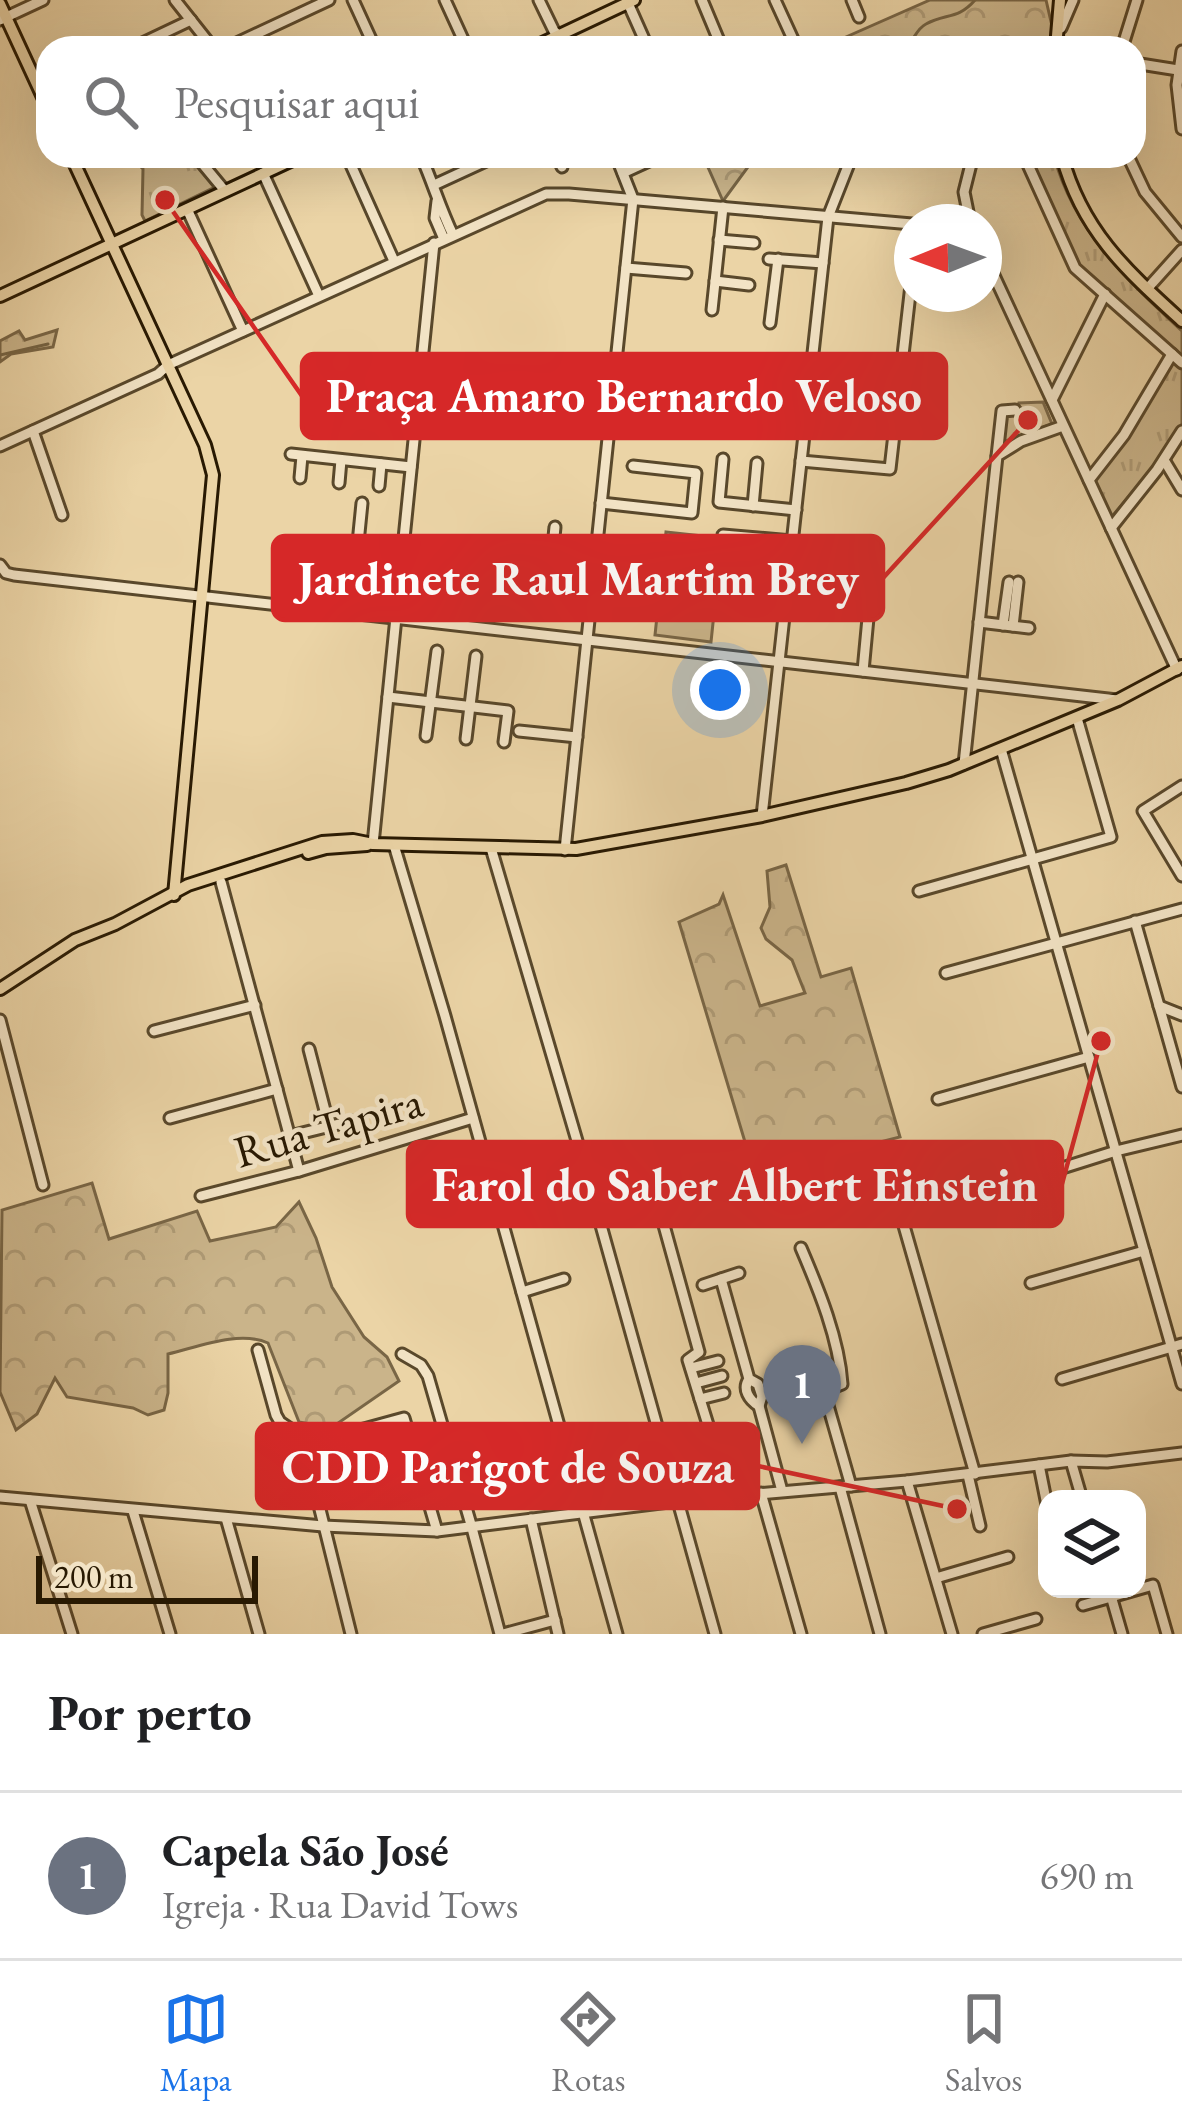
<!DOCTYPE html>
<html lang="pt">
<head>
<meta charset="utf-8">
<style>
	:root { --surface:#fff; --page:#f2f2f2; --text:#202124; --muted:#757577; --line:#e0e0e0; --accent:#1a73e8 }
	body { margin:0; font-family:"EB Garamond",serif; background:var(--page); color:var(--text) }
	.controls { position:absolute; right:36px; bottom:36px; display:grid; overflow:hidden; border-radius:24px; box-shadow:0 12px 48px #0002 }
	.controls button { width:108px; height:108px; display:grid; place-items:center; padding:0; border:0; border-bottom:3px solid var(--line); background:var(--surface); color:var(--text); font:60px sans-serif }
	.compass { position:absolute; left:894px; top:204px; width:108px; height:108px; border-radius:50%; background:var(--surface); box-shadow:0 12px 48px #0002; rotate:269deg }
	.scale { position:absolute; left:36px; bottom:30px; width:222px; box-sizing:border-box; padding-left:12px; border:6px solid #281902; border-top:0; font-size:33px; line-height:42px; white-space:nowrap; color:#281902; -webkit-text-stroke:9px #f2e3c5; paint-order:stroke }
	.you { position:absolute; left:720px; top:690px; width:42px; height:42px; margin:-30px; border:9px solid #fff; border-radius:50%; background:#1a73e8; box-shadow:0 0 0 18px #1a73e833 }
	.badge { display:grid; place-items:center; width:78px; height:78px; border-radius:50%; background:var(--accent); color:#fff; font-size:39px; font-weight:700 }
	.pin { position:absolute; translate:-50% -99px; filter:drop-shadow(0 3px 6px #0008) }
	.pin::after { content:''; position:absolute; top:63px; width:42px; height:36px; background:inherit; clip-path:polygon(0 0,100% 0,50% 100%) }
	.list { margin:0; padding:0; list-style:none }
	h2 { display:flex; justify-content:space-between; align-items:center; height:156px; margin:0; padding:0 48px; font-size:51px }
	h2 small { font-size:39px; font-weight:400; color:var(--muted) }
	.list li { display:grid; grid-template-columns:78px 1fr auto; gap:36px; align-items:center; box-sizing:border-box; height:168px; padding:0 48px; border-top:3px solid var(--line) }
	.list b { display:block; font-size:45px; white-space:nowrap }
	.list p { margin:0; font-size:39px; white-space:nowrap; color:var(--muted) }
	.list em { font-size:39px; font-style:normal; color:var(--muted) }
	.icon { flex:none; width:66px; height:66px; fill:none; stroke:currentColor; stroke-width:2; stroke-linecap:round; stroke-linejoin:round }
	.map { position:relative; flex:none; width:1182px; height:1634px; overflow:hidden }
	.search { position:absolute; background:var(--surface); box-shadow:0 12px 48px #0002; left:36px; right:36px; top:36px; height:132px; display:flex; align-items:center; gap:30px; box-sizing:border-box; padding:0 42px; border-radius:36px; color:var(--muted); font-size:45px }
	.sheet { height:324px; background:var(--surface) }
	nav { display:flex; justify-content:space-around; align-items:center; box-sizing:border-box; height:168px; border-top:3px solid var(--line); background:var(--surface); font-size:33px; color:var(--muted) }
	nav a { display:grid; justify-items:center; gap:6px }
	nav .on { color:var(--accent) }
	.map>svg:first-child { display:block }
</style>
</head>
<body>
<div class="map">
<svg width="1182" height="1634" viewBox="0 0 1182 1634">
	<defs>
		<pattern id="grass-tufts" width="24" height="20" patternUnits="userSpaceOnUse" patternTransform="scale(3)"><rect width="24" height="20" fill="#cab48a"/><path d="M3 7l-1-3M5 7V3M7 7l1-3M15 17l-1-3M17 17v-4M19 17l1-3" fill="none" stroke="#ae9a75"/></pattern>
		<pattern id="forest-crowns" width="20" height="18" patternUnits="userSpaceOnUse" patternTransform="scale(3)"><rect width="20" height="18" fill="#cab48a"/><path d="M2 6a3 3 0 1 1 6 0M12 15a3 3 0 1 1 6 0" fill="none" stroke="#ae9a75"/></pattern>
	</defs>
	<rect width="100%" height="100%" fill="#ebd4a6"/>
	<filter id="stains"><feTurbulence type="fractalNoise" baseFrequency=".00167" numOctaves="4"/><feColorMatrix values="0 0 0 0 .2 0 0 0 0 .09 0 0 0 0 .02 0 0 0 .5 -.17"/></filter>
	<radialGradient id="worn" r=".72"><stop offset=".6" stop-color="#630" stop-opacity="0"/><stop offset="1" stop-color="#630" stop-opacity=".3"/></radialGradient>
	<g fill="url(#grass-tufts)" stroke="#796646" stroke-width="3">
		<path d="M 130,156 L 192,156 L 217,186 L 145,221 L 142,215 L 143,169 Z"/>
		<path d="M 1028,156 L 1054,156 C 1074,231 1127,280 1182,331 L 1182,356 L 1080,267 Z"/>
		<path d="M 1172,360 L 1182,368 L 1182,425 L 1160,459 L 1109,520 L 1093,483 Z"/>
		<path d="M 1043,402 L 1052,424 L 1003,442 L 1007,417 L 1018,414 L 1019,403 Z"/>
		<path d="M 666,532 L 722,538 L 711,642 L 655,635 Z"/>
	</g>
	<g fill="url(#forest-crowns)" stroke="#796646" stroke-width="3">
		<path d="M 930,0 L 1046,0 L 1052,26 L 1049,48 L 821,48 Z"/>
		<path d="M 703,156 L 756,156 L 723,201 Z"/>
		<path d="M 57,330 L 53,347 L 11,354 L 0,362 L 0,341 L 19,331 L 25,340 Z"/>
		<path d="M 786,865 L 821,977 L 851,968 L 900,1137 L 860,1147 L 874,1197 L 769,1222 L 679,922 L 719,904 L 723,895 L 760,1006 L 805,993 L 792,960 L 766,939 L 761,928 L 770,907 L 767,871 Z"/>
		<path d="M 92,1183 L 109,1239 L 197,1211 L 210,1241 L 276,1227 L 299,1202 L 316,1238 L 332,1287 L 364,1337 L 387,1357 L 399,1381 L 331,1428 L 299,1422 L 268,1343 C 239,1330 198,1347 168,1354 L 168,1393 L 164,1410 L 148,1415 L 133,1408 L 67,1397 L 55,1378 L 37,1414 L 16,1430 L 0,1392 L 2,1210 Z"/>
	</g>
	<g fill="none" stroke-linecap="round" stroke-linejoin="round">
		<g stroke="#756343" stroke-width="3">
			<path d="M 905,48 C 914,41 916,29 926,24 C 945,13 958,20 975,0"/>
			<path d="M 0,355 L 48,344"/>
		</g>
		<g stroke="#59482b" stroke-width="15">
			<g id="minor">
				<path d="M 175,0 L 213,48"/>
				<path d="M 353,0 L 375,48"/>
				<path d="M 445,0 L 467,48"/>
				<path d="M 539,0 L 554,31 L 563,39 L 567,48"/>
				<path d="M 702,0 L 722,48"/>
				<path d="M 775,0 L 797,48"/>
				<path d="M 852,0 L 859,17"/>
				<path d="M 628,3 L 648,48"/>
				<path d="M 0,20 L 43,0"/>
				<path d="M 1061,28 L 1073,0"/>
				<path d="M 132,48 L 191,20"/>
				<path d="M 226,48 L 329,0"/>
				<path d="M 1122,48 L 1137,0"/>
				<path d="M 1182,51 L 1177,85 L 1182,129"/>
				<path d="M 1134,63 L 1178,70"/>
				<path d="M 196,156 L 225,191"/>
				<path d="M 347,156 L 394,261"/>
				<path d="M 421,156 C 433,183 440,208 453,235"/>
				<path d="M 557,156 L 562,167"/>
				<path d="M 1024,156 L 1075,268 L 1182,363"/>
				<path d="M 1128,156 L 1145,192 L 1182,237"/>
				<path d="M 263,173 L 319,296"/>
				<path d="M 623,173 L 660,156"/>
				<path d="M 434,185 L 497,156"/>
				<path d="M 437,201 L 435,218 L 444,239"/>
				<path d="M 187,209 L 243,331"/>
				<path d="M 970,222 L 964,192 L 971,164"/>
				<path d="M 719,240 L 754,243"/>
				<path d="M 984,254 L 1177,670"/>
				<path d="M 769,259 L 823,263"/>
				<path d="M 626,268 L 686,273"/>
				<path d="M 715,281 L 749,285"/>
				<path d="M 1147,289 L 1182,250"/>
				<path d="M 712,310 L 723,207"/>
				<path d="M 770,323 L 778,259"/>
				<path d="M 1052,400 L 1105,294"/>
				<path d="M 33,431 L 62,515"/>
				<path d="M 0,446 L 158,374 L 168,365 L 546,194 L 569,194 L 912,224"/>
				<path d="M 291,454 L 411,467"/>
				<path d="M 997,456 L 1002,411 L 1015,410"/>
				<path d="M 723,459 L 719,502 L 796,510"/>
				<path d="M 1164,460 L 1182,490"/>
				<path d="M 801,461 L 890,469 L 912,276"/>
				<path d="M 300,478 L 302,456"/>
				<path d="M 1089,480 L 1124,435 L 1172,354"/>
				<path d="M 339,483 L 341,460"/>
				<path d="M 379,486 L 381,464"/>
				<path d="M 601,503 L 692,513 L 696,473 L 633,466"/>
				<path d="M 753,506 L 757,463"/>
				<path d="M 1111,528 L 1157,470 L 1182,431"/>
				<path d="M 723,535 L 792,541"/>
				<path d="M 0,565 L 6,573 L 14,575 L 1117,700"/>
				<path d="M 528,574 L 593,581"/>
				<path d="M 550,576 L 555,527"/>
				<path d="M 351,613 L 362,503"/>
				<path d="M 979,622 L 1029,628"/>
				<path d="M 1003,625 L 1009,582"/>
				<path d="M 1013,626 L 1018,582"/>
				<path d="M 863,671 L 873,565"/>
				<path d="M 388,697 L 508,711 L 504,742"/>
				<path d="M 519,731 L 577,737"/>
				<path d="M 426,736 L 437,651"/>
				<path d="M 466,739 L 476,656"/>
				<path d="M 1001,749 L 1182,1384"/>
				<path d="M 964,764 L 997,456 L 1021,441 L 1063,426"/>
				<path d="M 1182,786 L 1143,811 L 1182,876"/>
				<path d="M 762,816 L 828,217 L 852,156"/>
				<path d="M 373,844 L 434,243"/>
				<path d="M 394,845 L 445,1016 L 617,1634"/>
				<path d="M 491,848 L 585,1168 L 715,1634"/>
				<path d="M 565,850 L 633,199 L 616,156"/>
				<path d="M 221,882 L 299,1171"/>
				<path d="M 919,891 L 1111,837 L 1077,718"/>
				<path d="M 1135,921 L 1182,1087"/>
				<path d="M 946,973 L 1182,909"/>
				<path d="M 1159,1006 L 1182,1015"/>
				<path d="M 0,1020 L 43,1185"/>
				<path d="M 154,1031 L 255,1005"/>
				<path d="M 309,1049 L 329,1126"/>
				<path d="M 938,1099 L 1089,1057"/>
				<path d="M 170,1118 L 277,1089"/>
				<path d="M 290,1136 L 351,1121"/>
				<path d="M 882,1149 L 975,1474"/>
				<path d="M 1005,1186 L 1116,1151 L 1182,1135"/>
				<path d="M 201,1196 L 299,1171 L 473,1118"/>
				<path d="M 660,1211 L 699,1352 L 688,1360 L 730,1496"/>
				<path d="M 801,1248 C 819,1290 839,1339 842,1384 L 827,1390 L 825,1395 L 851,1486"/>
				<path d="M 721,1279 L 749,1379 C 742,1389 749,1400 759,1406 L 762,1396 L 758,1384 L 749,1379"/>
				<path d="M 1031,1283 L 1144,1251"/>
				<path d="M 703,1285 L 739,1273"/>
				<path d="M 522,1292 L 564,1279"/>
				<path d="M 258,1350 L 276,1415 L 280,1422 L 302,1437 L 351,1634"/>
				<path d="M 402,1354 L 421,1365 L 428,1376 L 472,1528 L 500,1634"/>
				<path d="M 691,1368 L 718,1361"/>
				<path d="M 1062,1379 L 1182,1344"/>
				<path d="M 696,1383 L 722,1376"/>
				<path d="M 700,1399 L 724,1393"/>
				<path d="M 759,1406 L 782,1491"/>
				<path d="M 342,1435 L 404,1418 L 437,1531"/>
				<path d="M 1071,1461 L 1082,1499"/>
				<path d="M 1039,1465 L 1047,1505"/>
				<path d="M 968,1475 L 980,1526"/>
				<path d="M 907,1481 L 952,1634"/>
				<path d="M 840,1487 L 880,1634"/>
				<path d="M 761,1493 L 801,1634"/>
				<path d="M 0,1497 L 323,1526 L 437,1531 L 677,1501 L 907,1481 L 1071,1461 L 1107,1462 L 1182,1453"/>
				<path d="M 30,1500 L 72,1634"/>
				<path d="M 133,1511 L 170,1634"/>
				<path d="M 226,1518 L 259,1634"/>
				<path d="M 531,1519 L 558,1634"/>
				<path d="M 936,1578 L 1008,1557"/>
				<path d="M 1109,1589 L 1122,1634"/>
				<path d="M 1083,1605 L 1153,1585 L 1167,1634"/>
				<path d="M 503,1634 L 555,1620"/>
				<path d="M 983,1634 L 1036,1619"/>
			</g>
		</g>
		<g stroke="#281902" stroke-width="16">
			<g id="major">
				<path d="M 0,4 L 48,108"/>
				<path d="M 532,48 L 634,0"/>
				<path d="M 1056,48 L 1060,0"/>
				<path d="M 71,156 L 205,445 L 213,475 L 174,895"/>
				<path d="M 1062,156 C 1082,231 1127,271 1182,321"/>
				<path d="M 0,296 L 301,156"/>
				<path d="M 308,853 L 326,848 L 367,845"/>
				<path d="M 0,989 L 75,940 L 115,924 L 188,885 L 322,842 L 353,840 L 373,844 L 576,849 L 762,816 L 906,783 L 949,770 L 1118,700 L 1182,666"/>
			</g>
		</g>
		<use href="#minor" stroke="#f2e3c5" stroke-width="9"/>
		<use href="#major" stroke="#ebd4a6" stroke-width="10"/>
	</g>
	<g text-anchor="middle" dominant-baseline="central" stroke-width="9" stroke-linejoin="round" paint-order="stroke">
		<g font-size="45" fill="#281902" stroke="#f2e3c5">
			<text transform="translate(328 1126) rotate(-16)">Rua Tapira</text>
		</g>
	</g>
	<path fill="none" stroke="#d62828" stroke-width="4.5" d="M165 200L302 396M1028 420L883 578M1101 1041L1062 1184M957 1509L758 1466"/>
	<g fill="#d62828" stroke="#f2e3c5" stroke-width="4.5">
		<circle cx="165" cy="200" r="12"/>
		<circle cx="1028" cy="420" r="12"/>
		<circle cx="1101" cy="1041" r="12"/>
		<circle cx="957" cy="1509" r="12"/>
	</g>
	<g fill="#d62828" stroke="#d62828" stroke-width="4.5">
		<rect x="302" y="354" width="644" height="84" rx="12"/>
		<rect x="273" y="536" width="610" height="84" rx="12"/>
		<rect x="408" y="1142" width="654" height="84" rx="12"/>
		<rect x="257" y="1424" width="501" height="84" rx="12"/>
	</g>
	<g font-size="48" text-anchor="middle" font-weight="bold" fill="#fff">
		<text x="624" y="412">Praça Amaro Bernardo Veloso</text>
		<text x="578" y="595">Jardinete Raul Martim Brey</text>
		<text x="735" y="1201">Farol do Saber Albert Einstein</text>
		<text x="508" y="1483">CDD Parigot de Souza</text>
	</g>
	<rect width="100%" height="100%" filter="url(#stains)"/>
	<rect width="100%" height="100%" fill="url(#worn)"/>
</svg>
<div class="controls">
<button><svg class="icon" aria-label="layers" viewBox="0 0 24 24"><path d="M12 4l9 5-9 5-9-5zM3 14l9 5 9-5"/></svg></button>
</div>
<svg class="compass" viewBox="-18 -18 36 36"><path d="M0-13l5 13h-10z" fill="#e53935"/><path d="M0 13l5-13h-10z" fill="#757577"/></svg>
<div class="scale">200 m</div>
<div class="you"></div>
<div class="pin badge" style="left:802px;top:1444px;background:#6b7280">1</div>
<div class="search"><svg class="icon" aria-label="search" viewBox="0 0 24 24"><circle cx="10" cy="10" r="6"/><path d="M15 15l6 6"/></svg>Pesquisar aqui</div>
</div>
<section class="sheet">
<h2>Por perto<small></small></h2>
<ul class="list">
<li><span class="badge" style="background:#6b7280">1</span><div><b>Capela São José</b><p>Igreja · Rua David Tows</p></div><em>690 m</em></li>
</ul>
</section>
<nav>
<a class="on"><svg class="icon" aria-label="map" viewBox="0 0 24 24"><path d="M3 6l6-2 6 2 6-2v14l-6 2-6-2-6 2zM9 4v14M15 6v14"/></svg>Mapa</a>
<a><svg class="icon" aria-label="directions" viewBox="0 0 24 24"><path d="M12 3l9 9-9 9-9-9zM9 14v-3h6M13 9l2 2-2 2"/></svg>Rotas</a>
<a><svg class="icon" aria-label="saved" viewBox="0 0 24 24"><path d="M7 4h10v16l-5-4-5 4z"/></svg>Salvos</a>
</nav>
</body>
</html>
